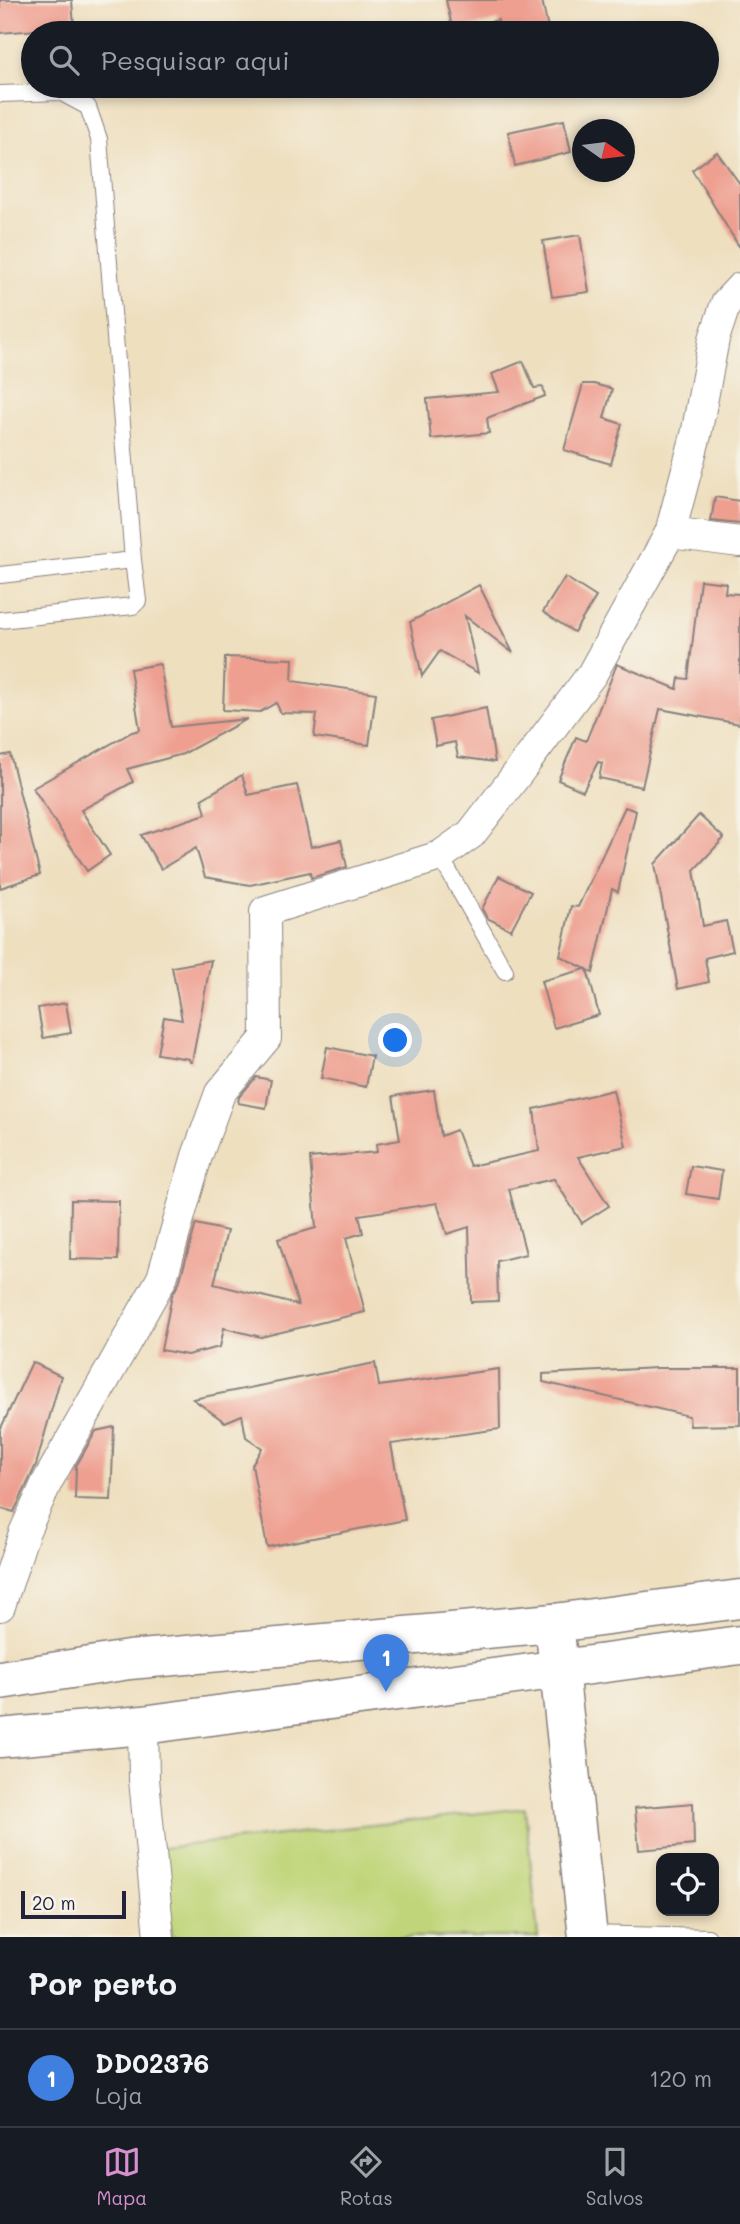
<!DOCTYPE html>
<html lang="pt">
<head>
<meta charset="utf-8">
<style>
	:root { --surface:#171b24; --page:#242831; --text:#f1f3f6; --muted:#9ea1a6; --line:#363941; --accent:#d690ce }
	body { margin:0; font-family:Mali,sans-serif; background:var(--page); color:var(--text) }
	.controls { position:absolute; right:21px; bottom:21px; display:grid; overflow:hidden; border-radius:14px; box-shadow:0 4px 10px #0003 }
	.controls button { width:63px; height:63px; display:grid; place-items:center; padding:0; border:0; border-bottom:2px solid var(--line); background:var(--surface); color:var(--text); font:35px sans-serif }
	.compass { position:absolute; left:572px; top:119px; width:63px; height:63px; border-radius:50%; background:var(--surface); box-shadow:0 4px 10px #0003; rotate:104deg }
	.scale { position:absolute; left:21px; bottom:18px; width:105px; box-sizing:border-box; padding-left:7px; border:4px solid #22223b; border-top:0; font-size:19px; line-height:24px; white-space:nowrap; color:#22223b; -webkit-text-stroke:5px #f7f3e8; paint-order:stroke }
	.you { position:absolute; left:396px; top:1041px; width:24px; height:24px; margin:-18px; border:5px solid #fff; border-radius:50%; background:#1a73e8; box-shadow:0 0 0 10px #1a73e833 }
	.badge { display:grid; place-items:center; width:46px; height:46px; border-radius:50%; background:var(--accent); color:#fff; font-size:23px; font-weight:700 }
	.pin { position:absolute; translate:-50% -58px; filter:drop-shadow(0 2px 4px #0008) }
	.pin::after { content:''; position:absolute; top:37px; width:24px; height:21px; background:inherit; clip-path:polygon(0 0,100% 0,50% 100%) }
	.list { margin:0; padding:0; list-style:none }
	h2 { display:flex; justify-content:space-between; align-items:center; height:91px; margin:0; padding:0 28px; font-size:30px }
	h2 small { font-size:23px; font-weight:400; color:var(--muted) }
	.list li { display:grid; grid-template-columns:46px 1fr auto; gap:21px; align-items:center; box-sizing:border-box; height:98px; padding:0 28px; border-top:2px solid var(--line) }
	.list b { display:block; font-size:26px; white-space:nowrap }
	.list p { margin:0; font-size:23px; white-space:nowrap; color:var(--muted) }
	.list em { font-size:23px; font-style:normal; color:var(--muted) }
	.icon { flex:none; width:38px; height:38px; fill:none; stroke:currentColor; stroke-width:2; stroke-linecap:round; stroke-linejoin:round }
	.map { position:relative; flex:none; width:740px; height:1937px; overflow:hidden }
	.search { position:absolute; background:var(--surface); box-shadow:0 4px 10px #0003; left:21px; right:21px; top:21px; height:77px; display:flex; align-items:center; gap:18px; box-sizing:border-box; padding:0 24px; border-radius:38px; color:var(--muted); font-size:26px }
	.sheet { height:189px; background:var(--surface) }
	nav { display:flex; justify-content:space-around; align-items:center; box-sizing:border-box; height:98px; border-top:2px solid var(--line); background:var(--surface); font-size:19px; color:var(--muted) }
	nav a { display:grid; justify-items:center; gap:4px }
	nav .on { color:var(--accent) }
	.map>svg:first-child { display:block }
</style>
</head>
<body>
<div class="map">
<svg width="740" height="1937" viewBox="0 0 740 1937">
	<rect width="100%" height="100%" fill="#f7f3e8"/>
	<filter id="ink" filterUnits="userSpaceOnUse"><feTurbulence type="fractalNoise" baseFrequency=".0143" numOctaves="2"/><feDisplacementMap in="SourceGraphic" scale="14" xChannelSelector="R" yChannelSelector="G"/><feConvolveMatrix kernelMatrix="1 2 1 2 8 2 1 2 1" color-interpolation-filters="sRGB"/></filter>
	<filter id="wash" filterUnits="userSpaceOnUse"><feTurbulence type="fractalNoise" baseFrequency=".00686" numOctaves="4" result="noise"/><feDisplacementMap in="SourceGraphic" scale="28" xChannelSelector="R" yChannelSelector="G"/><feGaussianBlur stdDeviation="1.57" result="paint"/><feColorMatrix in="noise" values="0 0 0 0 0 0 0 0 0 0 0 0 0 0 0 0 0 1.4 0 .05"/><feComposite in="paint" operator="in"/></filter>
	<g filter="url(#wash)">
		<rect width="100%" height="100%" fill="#eedfbf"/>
		<path fill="#c0d579" stroke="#717c5a" stroke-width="2" d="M 525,1808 L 538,1937 L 171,1937 L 162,1848 Z"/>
		<g id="blocks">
			<g fill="#ee9f90">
				<path d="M 0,0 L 72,0 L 74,27 L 0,33 Z"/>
				<path d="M 446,0 L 542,0 L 549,33 L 500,33 L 498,20 L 453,31 Z"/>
				<path d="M 564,120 L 571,152 L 515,166 L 508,132 Z"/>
				<path d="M 717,152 L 740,184 L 740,248 L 692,170 Z"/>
				<path d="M 580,235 L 589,292 L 552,297 L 543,241 Z"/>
				<path d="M 523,361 L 534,388 L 543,387 L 545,396 L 487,418 L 489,433 L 431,439 L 427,399 L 499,392 L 492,374 Z"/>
				<path d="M 583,384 L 594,384 L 612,389 L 604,418 L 622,424 L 611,464 L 564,450 Z"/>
				<path d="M 715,497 L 740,501 L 740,524 L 711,521 Z"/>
				<path d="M 565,577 L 596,597 L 574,632 L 543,612 Z"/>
				<path d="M 700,580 L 726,583 L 725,593 L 740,594 L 740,724 L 660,709 L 642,787 L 599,778 L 602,763 L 598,762 L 583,791 L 558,780 L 576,737 L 586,741 L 617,664 L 677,689 L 679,678 L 688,679 Z"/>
				<path d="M 479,585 L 513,653 L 465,616 L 478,673 L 440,651 L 422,676 L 410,622 Z"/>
				<path d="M 225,657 L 293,659 L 292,681 L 376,693 L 369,745 L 314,737 L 317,714 L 281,713 L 276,703 L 260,712 L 223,710 Z"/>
				<path d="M 160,664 L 171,727 L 247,719 L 183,754 L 127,769 L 133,782 L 81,810 L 110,855 L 87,871 L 33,788 L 132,732 L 140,730 L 130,669 Z"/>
				<path d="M 486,708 L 495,762 L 458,757 L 455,742 L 436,746 L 431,720 Z"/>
				<path d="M 10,754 L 40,875 L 0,888 L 0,756 Z"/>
				<path d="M 242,775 L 248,795 L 297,785 L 311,847 L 341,840 L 347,867 L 311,878 L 310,872 L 250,885 L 205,877 L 196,848 L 161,869 L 141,835 L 206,814 L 202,799 Z"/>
				<path d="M 625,807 L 636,811 L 618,892 L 612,889 L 593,973 L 587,969 L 599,1015 L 554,1028 L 541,981 L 586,969 L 560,956 L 571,906 L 578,907 Z"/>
				<path d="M 699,815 L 724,838 L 694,870 L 703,926 L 726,921 L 733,951 L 705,958 L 709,982 L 678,989 L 655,864 Z"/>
				<path d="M 499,876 L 531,892 L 511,930 L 487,918 L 482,909 Z"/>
				<path d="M 211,960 L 192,1062 L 190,1062 L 189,1059 L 157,1054 L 164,1017 L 182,1020 L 172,967 Z"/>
				<path d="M 66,1003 L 71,1033 L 43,1038 L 38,1008 Z"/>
				<path d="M 327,1047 L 372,1056 L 366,1087 L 321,1078 Z"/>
				<path d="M 256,1077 L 271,1080 L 266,1108 L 238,1103 L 239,1097 Z"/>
				<path d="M 434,1090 L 441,1136 L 456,1130 L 470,1166 L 539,1151 L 534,1109 L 613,1090 L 626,1146 L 578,1157 L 609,1206 L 582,1223 L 554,1179 L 509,1189 L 526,1254 L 497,1261 L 498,1301 L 471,1302 L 469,1227 L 447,1234 L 437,1203 L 359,1215 L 363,1233 L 346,1238 L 365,1312 L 261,1337 L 224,1328 L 220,1347 L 187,1355 L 161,1350 L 172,1295 L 179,1283 L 196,1224 L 227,1231 L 214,1284 L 298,1305 L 278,1239 L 316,1228 L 310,1158 L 377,1152 L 376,1144 L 400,1140 L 393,1096 Z"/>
				<path d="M 691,1166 L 722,1171 L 718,1199 L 686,1194 Z"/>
				<path d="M 71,1200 L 119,1201 L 118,1260 L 70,1259 Z"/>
				<path d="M 32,1362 L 61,1376 L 36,1465 L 14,1512 L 0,1508 L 0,1430 Z"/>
				<path d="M 375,1363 L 379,1386 L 499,1369 L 500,1429 L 391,1444 L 405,1520 L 267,1547 L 252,1465 L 262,1448 L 246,1437 L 242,1415 L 225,1422 L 193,1399 Z"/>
				<path d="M 657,1368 L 740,1368 L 740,1425 L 690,1426 L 689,1416 L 543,1382 L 543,1374 Z"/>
				<path d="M 114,1427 L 111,1500 L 75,1499 L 76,1466 L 96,1431 Z"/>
				<path d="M 693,1803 L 694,1845 L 639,1850 L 635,1808 Z"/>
			</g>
		</g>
	</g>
	<g filter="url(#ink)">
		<use href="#blocks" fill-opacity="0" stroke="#88807d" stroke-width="2"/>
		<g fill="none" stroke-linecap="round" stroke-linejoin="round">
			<g stroke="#88807d" stroke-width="18">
				<g id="lane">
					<path d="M 0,94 L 60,92 L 88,107 L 99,139 L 133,560 L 138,601 L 133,606 L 0,620"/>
					<path d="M 0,575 L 133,560"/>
					<path d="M 440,856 L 505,971"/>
					<path d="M 588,1934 L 708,1937"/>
				</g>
			</g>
			<g stroke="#88807d" stroke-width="32">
				<g id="street">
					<path d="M 670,533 L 740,542"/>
					<path d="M 0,1606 L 24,1533 L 47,1482 L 162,1278 L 197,1156 L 220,1093 L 266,1038 L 265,911 L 440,856 L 471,834 L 518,773 L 592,674 L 670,533 L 696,435 L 714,339 L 726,303 L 740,288"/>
					<path d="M 143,1725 L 144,1779 L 159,1937"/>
				</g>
			</g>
			<g stroke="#88807d" stroke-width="41">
				<path id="secondary" d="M 554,1623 L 588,1937"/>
			</g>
			<g stroke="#88807d" stroke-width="41">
				<g id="highway">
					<path d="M 0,1680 L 129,1660 L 554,1623 L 740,1599"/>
					<path d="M 0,1738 L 143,1725 L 740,1645"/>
				</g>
			</g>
			<use href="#lane" stroke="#fff" stroke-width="16"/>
			<use href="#street" stroke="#fff" stroke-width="30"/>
			<use href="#secondary" stroke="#fff" stroke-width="38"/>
			<use href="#highway" stroke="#fff" stroke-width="38"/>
		</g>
	</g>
</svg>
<div class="controls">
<button><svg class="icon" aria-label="locate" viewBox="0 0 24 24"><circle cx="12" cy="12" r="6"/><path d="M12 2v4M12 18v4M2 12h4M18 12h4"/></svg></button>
</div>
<svg class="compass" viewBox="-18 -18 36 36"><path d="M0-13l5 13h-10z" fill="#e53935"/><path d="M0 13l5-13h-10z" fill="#9ea1a6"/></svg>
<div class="scale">20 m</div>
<div class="you"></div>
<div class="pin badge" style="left:386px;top:1692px;background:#3f7fe0">1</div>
<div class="search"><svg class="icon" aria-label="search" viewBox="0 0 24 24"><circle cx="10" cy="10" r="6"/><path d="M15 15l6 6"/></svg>Pesquisar aqui</div>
</div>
<section class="sheet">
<h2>Por perto<small></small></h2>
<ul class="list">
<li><span class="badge" style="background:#3f7fe0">1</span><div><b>DD02376</b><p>Loja</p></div><em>120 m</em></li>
</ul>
</section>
<nav>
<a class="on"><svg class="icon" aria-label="map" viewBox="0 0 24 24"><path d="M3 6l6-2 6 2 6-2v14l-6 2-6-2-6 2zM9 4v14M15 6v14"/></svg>Mapa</a>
<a><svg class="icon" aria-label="directions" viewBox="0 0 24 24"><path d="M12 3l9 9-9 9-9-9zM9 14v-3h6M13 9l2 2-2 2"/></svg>Rotas</a>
<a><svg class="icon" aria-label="saved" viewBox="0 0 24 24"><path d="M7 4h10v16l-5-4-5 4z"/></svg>Salvos</a>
</nav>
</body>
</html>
